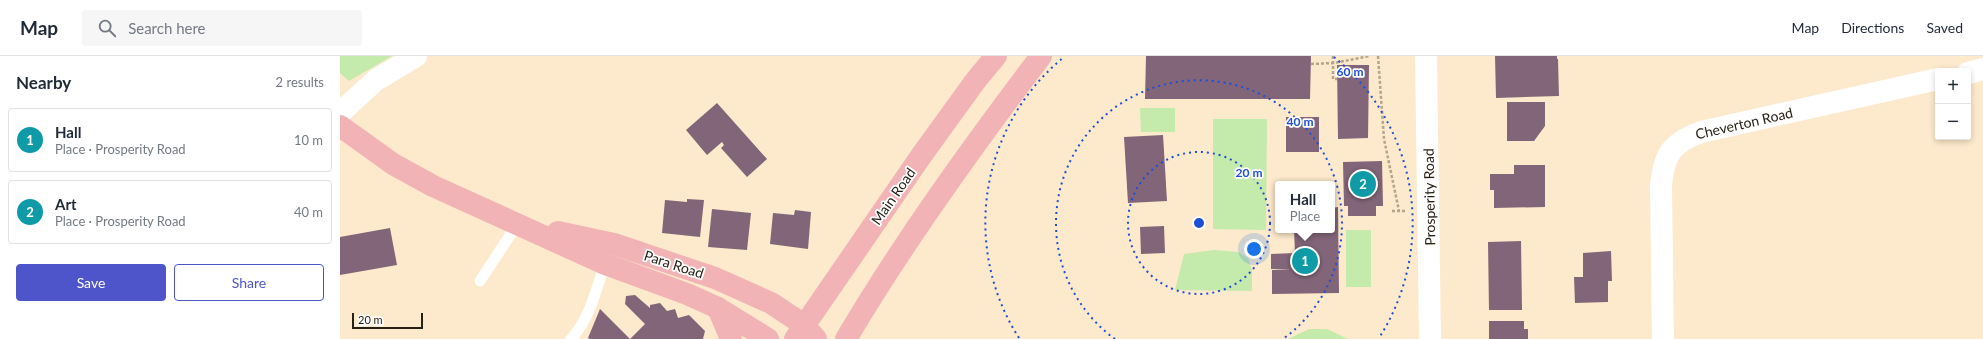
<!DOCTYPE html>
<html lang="en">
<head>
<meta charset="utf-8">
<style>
	:root { --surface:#fff; --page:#f6f6f7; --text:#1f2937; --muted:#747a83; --line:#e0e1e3; --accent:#4e55cb }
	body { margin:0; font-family:Lato,sans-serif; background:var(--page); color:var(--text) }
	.controls { position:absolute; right:12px; top:12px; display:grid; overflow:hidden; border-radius:4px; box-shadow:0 2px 6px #0003 }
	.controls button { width:36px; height:36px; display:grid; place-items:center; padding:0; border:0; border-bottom:1px solid var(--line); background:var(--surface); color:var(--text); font:20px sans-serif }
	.scale { position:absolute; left:12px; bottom:10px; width:71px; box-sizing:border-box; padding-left:4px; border:2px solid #272015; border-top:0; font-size:11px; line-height:14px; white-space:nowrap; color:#272015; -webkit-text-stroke:3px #fff; paint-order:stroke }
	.you { position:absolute; left:914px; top:193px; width:14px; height:14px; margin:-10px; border:3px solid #fff; border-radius:50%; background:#1a73e8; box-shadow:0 0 0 6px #1a73e833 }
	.badge { display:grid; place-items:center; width:26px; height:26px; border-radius:50%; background:var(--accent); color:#fff; font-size:13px; font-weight:700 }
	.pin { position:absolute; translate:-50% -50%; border:2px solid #fff; box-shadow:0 1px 4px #0006 }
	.popup { position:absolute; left:935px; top:125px; width:60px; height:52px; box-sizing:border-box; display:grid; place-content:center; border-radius:4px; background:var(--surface); filter:drop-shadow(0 1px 3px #0005); font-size:13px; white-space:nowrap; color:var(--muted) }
	.popup b { font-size:15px; color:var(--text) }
	.popup::after { content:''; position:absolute; left:50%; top:100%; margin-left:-8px; border:8px solid transparent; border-top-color:var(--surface) }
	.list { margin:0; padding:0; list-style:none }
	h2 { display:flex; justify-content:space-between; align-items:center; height:52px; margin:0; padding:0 16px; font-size:17px }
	h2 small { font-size:13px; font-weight:400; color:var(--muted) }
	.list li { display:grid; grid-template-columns:26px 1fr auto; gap:12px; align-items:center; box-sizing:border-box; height:64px; margin:0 8px 8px; padding:0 8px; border:1px solid var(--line); border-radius:4px }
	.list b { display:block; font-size:15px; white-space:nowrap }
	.list p { margin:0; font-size:13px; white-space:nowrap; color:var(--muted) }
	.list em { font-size:13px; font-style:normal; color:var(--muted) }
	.actions { display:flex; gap:8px; padding:12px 16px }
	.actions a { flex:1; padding:9px 0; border:1px solid var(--accent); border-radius:4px; text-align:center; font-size:14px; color:var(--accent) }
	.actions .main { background:var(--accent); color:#fff }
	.icon { flex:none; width:22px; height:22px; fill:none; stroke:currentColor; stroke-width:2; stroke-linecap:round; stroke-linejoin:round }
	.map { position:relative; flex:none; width:1643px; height:283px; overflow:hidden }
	header { display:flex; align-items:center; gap:24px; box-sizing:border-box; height:56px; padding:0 20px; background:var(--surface); border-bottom:1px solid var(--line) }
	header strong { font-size:19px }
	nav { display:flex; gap:22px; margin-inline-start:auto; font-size:14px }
	.search { width:280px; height:36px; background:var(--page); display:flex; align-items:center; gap:10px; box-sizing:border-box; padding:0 14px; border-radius:4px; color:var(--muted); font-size:15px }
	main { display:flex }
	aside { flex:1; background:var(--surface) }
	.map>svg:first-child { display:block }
</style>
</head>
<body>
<header>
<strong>Map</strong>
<div class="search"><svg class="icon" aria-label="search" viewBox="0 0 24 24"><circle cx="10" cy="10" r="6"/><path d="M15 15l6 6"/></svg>Search here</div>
<nav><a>Map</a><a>Directions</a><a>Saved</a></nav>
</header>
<main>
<aside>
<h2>Nearby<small>2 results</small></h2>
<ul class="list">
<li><span class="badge" style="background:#0f9aa8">1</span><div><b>Hall</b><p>Place · Prosperity Road</p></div><em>10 m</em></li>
<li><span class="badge" style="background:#0f9aa8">2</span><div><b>Art</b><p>Place · Prosperity Road</p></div><em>40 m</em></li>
</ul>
<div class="actions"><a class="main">Save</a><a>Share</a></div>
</aside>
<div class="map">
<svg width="1643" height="283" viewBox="0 0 1643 283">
	<rect width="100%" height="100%" fill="#fde9cb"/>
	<g fill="#c4eaac">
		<path d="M 0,0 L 52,0 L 9,25 L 0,17 Z"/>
		<path d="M 800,52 L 835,52 L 835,76 L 801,76 Z"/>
		<path d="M 873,63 L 927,63 L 926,174 L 873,173 Z"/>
		<rect x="1006" y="174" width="25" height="57"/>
		<path d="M 874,194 L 898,196 L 908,202 L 912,214 L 912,235 L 835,234 L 844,198 Z"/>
		<path d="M 969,273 L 987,273 L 1008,283 L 948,283 Z"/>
	</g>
	<g fill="#826578">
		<path d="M 806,0 L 971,0 L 970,43 L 805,43 Z"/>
		<path d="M 1155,0 L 1217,0 L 1217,3 L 1218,3 L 1219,40 L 1156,42 Z"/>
		<path d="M 997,9 L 1029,9 L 1028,82 L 998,83 Z"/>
		<path d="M 1167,46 L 1205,46 L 1205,70 L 1194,85 L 1167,85 Z"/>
		<path d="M 377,47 L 427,103 L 407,121 L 381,92 L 384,89 L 382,86 L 367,99 L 346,74 Z"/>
		<rect x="946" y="61" width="33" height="35"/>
		<path d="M 823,79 L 827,145 L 788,147 L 784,81 Z"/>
		<path d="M 1042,105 L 1043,150 L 1036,150 L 1036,160 L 1008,160 L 1008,150 L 1004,150 L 1003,106 Z"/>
		<path d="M 1174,109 L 1205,109 L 1205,151 L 1154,152 L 1154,134 L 1150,134 L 1150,118 L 1174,118 Z"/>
		<path d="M 347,143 L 364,144 L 360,181 L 322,177 L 325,144 L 347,146 Z"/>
		<path d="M 998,151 L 999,237 L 932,238 L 932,214 L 951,213 L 931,213 L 931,198 L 955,197 L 954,174 L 992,174 L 992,152 Z"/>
		<path d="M 372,153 L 411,157 L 407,194 L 368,191 Z"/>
		<path d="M 455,154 L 471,156 L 468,193 L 430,188 L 433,157 L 454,159 Z"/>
		<path d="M 824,170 L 825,197 L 801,198 L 800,171 Z"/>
		<path d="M 50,172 L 57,209 L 0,219 L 0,181 Z"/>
		<path d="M 1181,185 L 1182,254 L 1149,254 L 1148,186 Z"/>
		<path d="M 1271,195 L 1272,225 L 1268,225 L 1268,246 L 1235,247 L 1234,221 L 1243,221 L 1243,197 Z"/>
		<path d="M 295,239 L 310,252 L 310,249 L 320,247 L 327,255 L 335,253 L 338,262 L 349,259 L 365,275 L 363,283 L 250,283 L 248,282 L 260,253 L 290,283 L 305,268 L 285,248 L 286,240 Z"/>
		<path d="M 1149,265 L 1184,265 L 1184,273 L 1188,273 L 1188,283 L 1149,283 Z"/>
	</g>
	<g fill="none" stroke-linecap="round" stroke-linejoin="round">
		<g stroke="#b5a58d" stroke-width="2.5" stroke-dasharray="3 2" stroke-linecap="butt">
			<path d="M 993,0 L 993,23 L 997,23"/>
			<path d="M 1038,0 L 1044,83 L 1059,155"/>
			<path d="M 971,8 L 994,7 L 1030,0"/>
			<path d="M 1052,155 L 1066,155"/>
		</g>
		<g stroke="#fff" stroke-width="11">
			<path d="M 140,225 L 178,167"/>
			<path d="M 231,283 C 251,262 256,231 266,206"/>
		</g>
		<g stroke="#fff" stroke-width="22">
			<path d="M 1086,0 L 1090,283"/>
			<path d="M 1628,17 L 1643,13"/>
			<path d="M 0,57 L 36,24 L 76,0"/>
			<path d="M 1323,283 L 1321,129 C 1324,99 1331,87 1361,76 L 1598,23"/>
		</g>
		<g stroke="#f2b3b7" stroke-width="22">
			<path d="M 0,70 L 53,108 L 93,130 L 265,208 L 347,238 L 378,252 L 428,283"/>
			<path d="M 218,176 L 274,188 L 375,222 L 431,247 L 464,269 L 476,283"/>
			<path d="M 378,252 L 391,283"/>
			<path d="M 455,283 L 581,100 L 636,24 L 656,0"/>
			<path d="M 506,283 C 564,185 632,91 701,0"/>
		</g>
	</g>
	<g fill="none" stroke="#1d4ed8" stroke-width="2" stroke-dasharray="2 4">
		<circle cx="859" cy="167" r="71"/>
		<path d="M775 283A143 143 0 1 1 943 283"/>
		<path d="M679 282A214 214 0 0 1 724 1M994 1A214 214 0 0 1 1039 282"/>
	</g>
	<g text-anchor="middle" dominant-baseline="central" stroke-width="3.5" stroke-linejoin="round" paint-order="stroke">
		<g font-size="14" fill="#272015" stroke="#fff">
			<text transform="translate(1404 67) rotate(-13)">Cheverton Road</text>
			<text transform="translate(553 140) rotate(-55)">Main Road</text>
			<text transform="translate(1089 141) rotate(-91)">Prosperity Road</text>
			<text transform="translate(334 208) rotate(18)">Para Road</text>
		</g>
	</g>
	<circle cx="859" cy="167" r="6" fill="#1d4ed8" stroke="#fff" stroke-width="2"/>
	<g font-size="12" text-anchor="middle" font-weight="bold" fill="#1d4ed8" stroke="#fff" stroke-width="3.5" stroke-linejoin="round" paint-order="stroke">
		<text x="1010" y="20">60 m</text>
		<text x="960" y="70">40 m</text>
		<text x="909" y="121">20 m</text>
	</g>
</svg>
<div class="controls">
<button>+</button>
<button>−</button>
</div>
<div class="scale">20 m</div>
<div class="you"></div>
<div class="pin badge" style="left:965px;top:205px;background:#0f9aa8">1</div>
<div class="popup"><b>Hall</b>Place</div>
<div class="pin badge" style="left:1023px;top:128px;background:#0f9aa8">2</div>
</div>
</main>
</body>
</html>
